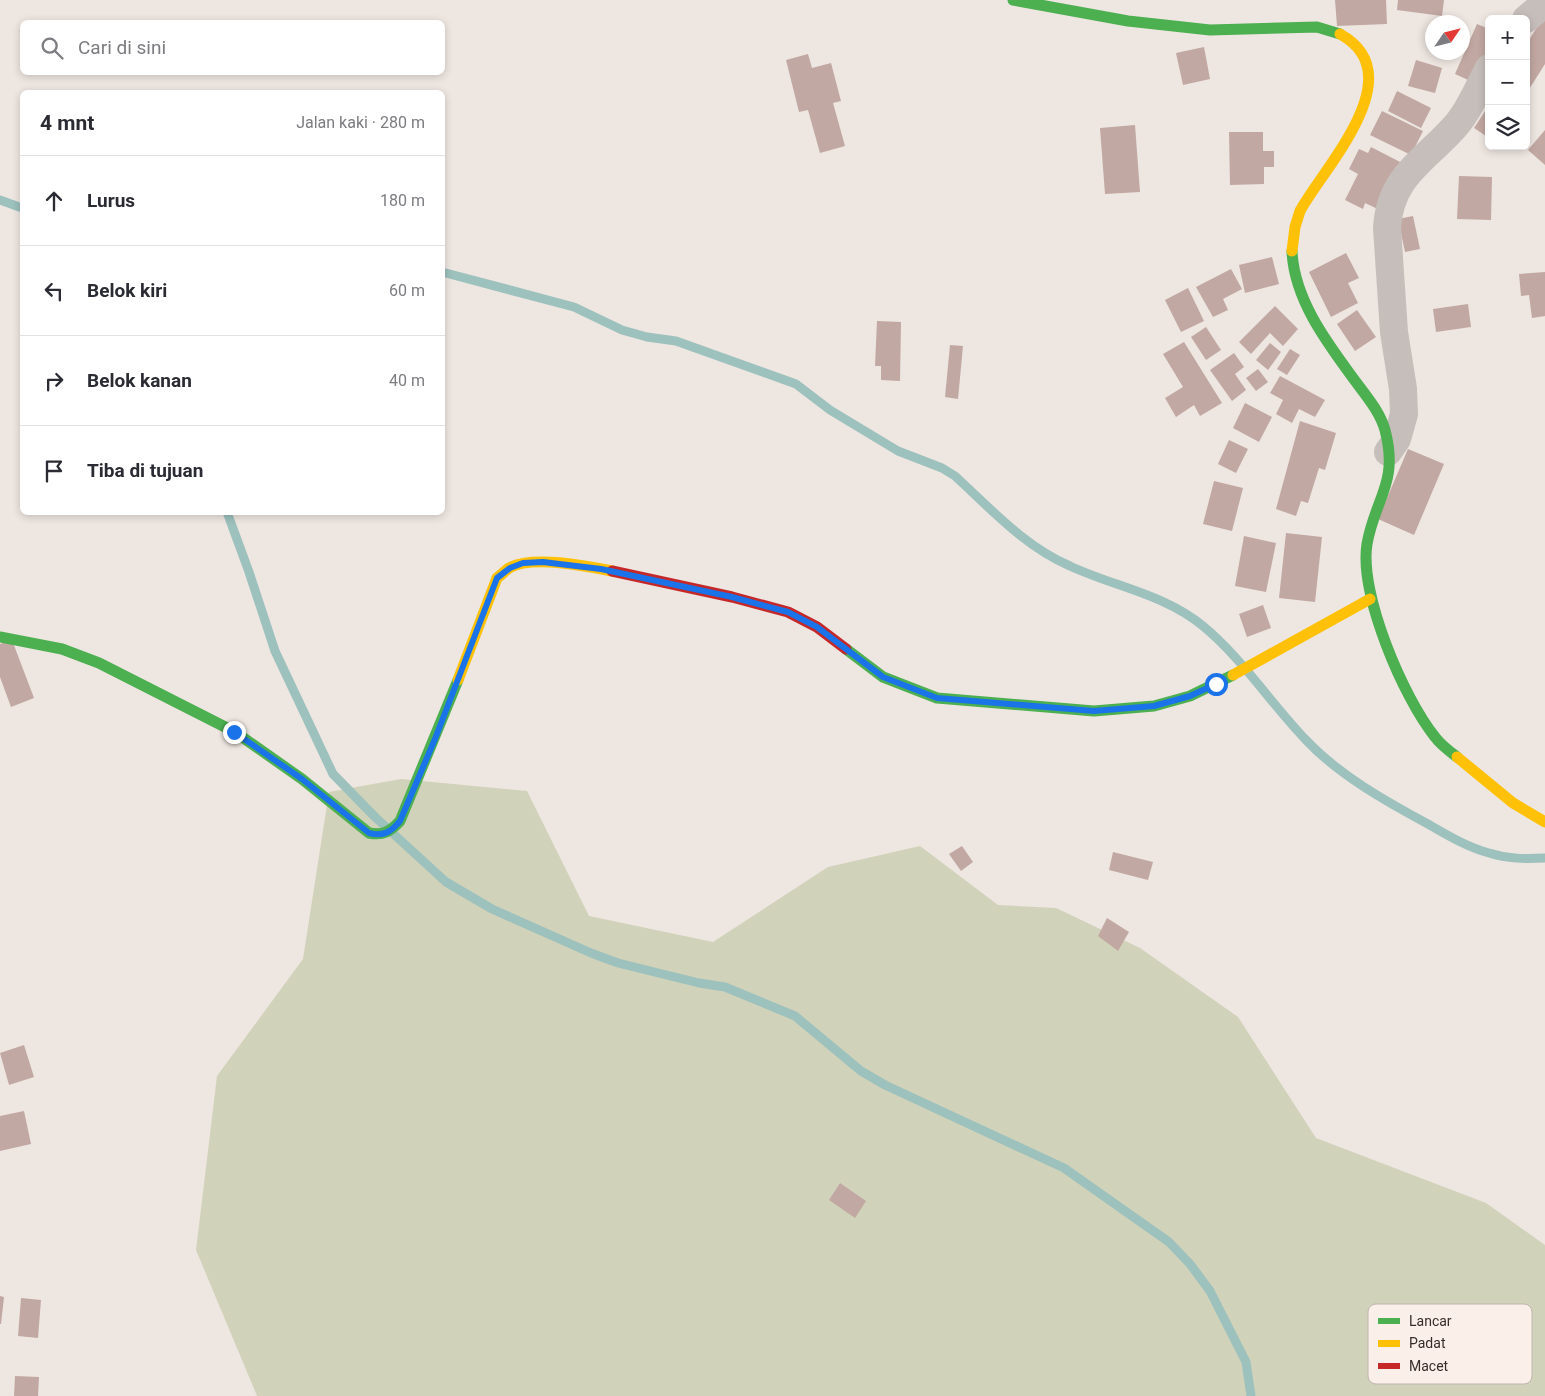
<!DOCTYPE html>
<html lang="id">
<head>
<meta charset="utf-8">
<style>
	:root { --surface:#fff; --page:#f2f2f3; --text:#2b2b33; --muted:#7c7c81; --line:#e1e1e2 }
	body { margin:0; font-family:Roboto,sans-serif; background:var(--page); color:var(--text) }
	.controls { position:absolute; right:15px; top:15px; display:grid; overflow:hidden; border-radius:8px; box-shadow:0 2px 8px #0003 }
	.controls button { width:45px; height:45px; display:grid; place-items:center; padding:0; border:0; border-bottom:1px solid var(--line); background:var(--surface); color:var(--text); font:25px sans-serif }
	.compass { position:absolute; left:1425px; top:15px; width:45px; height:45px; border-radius:50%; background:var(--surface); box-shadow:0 2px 8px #0003; rotate:55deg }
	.stop { position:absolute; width:15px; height:15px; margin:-11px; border:4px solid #1a73e8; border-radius:50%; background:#fff }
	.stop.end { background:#1a73e8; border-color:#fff; box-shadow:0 1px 5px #0008 }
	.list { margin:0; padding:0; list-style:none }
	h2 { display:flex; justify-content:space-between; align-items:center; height:65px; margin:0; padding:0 20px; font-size:21px }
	h2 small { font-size:16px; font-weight:400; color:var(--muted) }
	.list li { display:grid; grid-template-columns:32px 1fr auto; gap:15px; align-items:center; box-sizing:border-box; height:90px; padding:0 20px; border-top:1px solid var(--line) }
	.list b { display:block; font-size:19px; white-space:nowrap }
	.list em { font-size:16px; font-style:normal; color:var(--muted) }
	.icon { flex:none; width:28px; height:28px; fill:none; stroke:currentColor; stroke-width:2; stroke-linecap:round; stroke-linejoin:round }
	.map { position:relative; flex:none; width:1545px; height:1396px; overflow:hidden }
	.search { position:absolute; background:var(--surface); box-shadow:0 2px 8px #0003; left:20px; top:20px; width:425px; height:55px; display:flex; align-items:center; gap:12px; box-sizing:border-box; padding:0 18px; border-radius:8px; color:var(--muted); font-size:19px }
	.panel { position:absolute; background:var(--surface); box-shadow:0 2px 8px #0003; left:20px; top:90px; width:425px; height:425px; border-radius:8px }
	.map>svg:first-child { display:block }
</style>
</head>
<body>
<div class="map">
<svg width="1545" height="1396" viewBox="0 0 1545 1396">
	<rect width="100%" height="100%" fill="#eee6e1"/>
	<path fill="#d1d2ba" d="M 401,779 L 527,791 L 589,916 L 713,942 L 828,867 L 920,846 L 998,905 L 1056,908 L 1140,948 L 1238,1017 L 1316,1138 L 1486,1203 L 1545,1245 L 1545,1396 L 257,1396 L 196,1250 L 217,1076 L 303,959 L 329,792 Z"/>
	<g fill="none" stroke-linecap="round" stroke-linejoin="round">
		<g stroke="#9dc1bd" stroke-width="9">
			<path d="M 0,200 L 22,208"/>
			<path d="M 442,272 L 574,307 L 622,330 L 647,337 L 676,341 L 796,384 L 830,410 L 898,451 L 942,468 L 955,476 C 991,509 1024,546 1070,566 C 1115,587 1164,594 1203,626 C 1243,659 1271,704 1307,741 C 1339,775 1387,802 1428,824 C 1447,835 1467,847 1489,853 C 1508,859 1525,859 1545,858"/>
			<path d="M 227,512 L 249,572 L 275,651 L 333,774 L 375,817 L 446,882 L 492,909 L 591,953 L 618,963 L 699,983 L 725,987 L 795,1016 L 861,1071 L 885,1085 L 1064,1168 L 1169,1242 L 1190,1264 L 1210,1291 L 1246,1362 L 1251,1396"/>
		</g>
	</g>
	<g fill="#c2a8a2">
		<path d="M 1335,0 L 1386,0 L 1387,24 L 1337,26 Z"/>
		<path d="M 1398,0 L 1444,0 L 1442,16 L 1397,10 Z"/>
		<path d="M 1545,14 L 1545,64 L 1526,94 L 1526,45 Z"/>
		<path d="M 1477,24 L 1489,29 L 1489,58 L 1477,84 L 1455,74 Z"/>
		<path d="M 1204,47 L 1210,79 L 1183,85 L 1176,53 Z"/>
		<path d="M 808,54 L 812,68 L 831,63 L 841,101 L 833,103 L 845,146 L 820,153 L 808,110 L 799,112 L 786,60 Z"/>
		<path d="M 1416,60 L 1442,68 L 1435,93 L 1408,86 Z"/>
		<path d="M 1397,91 L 1431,108 L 1421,128 L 1388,111 Z"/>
		<path d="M 1489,105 L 1489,138 L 1474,128 Z"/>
		<path d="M 1382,111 L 1423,131 L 1411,155 L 1370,135 Z"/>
		<path d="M 1135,125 L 1140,192 L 1105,194 L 1100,128 Z"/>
		<path d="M 1545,130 L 1545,165 L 1528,150 Z"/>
		<path d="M 1229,132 L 1263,132 L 1263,151 L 1274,151 L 1274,167 L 1264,167 L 1264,184 L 1230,185 Z"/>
		<path d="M 1371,147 L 1404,164 L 1380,210 L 1365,203 L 1363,209 L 1345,200 L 1358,174 L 1349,169 L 1359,149 L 1368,153 Z"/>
		<path d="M 1459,176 L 1492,177 L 1491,220 L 1457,219 Z"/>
		<path d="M 1413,216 L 1420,249 L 1405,252 L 1398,219 Z"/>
		<path d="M 1346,253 L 1359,278 L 1348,283 L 1358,303 L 1331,317 L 1309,272 Z"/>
		<path d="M 1272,257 L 1279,284 L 1245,293 L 1239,265 Z"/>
		<path d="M 1231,269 L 1242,289 L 1223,299 L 1228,310 L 1213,317 L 1196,287 Z"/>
		<path d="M 1545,272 L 1545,316 L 1532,318 L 1529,295 L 1521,296 L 1519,274 Z"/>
		<path d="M 1188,288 L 1204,321 L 1181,332 L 1165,300 Z"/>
		<path d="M 1468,304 L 1471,327 L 1436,332 L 1433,309 Z"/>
		<path d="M 1275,306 L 1298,329 L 1283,346 L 1270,333 L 1251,354 L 1239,342 Z"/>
		<path d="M 1357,310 L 1376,337 L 1355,351 L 1337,324 Z"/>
		<path d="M 877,321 L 901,322 L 900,381 L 881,380 L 881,366 L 875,366 Z"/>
		<path d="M 1206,327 L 1221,350 L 1206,360 L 1191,337 Z"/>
		<path d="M 1184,342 L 1222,403 L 1200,416 L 1194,405 L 1176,417 L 1165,398 L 1183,387 L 1163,354 Z"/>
		<path d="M 1270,343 L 1281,352 L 1268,370 L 1256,360 Z"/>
		<path d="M 950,345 L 963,346 L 958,399 L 945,397 Z"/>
		<path d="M 1290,349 L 1300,355 L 1287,375 L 1277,369 Z"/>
		<path d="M 1234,353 L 1244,367 L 1235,374 L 1246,390 L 1232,401 L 1210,370 Z"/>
		<path d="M 1258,369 L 1268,382 L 1256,391 L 1246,378 Z"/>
		<path d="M 1280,376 L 1325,400 L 1315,417 L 1299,409 L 1292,423 L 1276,414 L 1283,400 L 1270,393 Z"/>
		<path d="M 1245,403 L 1272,417 L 1259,442 L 1233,428 Z"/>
		<path d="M 1300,421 L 1336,433 L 1325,470 L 1319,468 L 1308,503 L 1301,501 L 1296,516 L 1276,509 Z"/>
		<path d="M 1229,440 L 1248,449 L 1236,473 L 1218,464 Z"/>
		<path d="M 1408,449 L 1444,464 L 1414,535 L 1378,519 Z"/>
		<path d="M 1214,481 L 1243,488 L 1232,531 L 1203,524 Z"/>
		<path d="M 1286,533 L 1322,537 L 1315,602 L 1279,598 Z"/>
		<path d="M 1244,536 L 1276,543 L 1266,592 L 1235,586 Z"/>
		<path d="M 1263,605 L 1271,628 L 1247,637 L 1239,614 Z"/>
		<path d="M 12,640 L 34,698 L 11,707 L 0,677 L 0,644 Z"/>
		<path d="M 962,846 L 973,862 L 961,871 L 949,854 Z"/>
		<path d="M 1113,852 L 1153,862 L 1148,880 L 1109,870 Z"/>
		<path d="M 1107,918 L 1129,932 L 1118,951 L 1098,936 Z"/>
		<path d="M 24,1045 L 34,1077 L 9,1085 L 0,1053 Z"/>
		<path d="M 24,1111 L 31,1144 L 0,1151 L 0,1116 Z"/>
		<path d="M 840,1183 L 866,1201 L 855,1218 L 829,1200 Z"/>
		<path d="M 0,1296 L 4,1297 L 1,1324 L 0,1324 Z"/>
		<path d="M 21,1298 L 41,1300 L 38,1338 L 18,1336 Z"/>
		<path d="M 15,1376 L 39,1377 L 38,1396 L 14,1396 Z"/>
	</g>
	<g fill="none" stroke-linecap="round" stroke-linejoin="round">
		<g stroke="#c6beba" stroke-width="28">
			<path d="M 1526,19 L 1545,3"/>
			<path d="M 1388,452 L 1397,439 L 1404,414 L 1403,389 L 1394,332 L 1387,228 C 1390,174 1428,159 1458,123 C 1471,107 1479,86 1489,68"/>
		</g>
		<g stroke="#4caf50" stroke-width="11">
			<path d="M 1013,0 L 1128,21 L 1210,30 L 1317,27 L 1340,34"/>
			<path d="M 1292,251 C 1294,300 1328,344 1356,382 C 1367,397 1380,412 1385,430 C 1399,483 1375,498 1367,544 C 1359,594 1403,697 1435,737 C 1441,745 1449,751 1457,757"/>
			<path d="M 0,637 L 62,649 L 99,663 L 235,732 L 302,779 L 369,833 C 383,836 391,831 400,821 L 458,680"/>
			<path d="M 846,649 L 883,677 L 937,698 L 1094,711 L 1154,706 L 1190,696 L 1233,675"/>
		</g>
		<g stroke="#ffc107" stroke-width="11">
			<path d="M 1292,251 L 1295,227 L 1300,211 C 1324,167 1414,75 1340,34"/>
			<path d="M 1233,675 L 1370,599"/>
			<path d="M 458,680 L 497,578 C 501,575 505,571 509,568 C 532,555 587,566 612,571"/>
			<path d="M 1457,757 L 1513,803 L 1545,822"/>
		</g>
		<path stroke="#c62828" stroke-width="11" d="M 612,571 L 732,597 L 788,612 L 817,627 L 846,649"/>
	</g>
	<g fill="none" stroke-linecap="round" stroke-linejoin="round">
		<path stroke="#1a73e8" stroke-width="6" d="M 234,732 L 302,779 L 369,833 C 383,837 391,832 400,821 L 435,739 L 497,578 L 510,568 L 523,563 L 543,562 L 601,569 L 732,597 L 788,612 L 817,627 L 883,677 L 937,698 L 1094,711 L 1154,706 L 1190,696 L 1216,684"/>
	</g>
	<rect x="1368" y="1304" width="164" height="80" rx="8" fill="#faf0e9" stroke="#c0b5af" stroke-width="1"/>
	<rect x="1378" y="1318" width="22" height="6" fill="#4caf50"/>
	<rect x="1378" y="1340" width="22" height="7" fill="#ffc107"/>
	<rect x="1378" y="1363" width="22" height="6" fill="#c62828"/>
	<g font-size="14" fill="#382b28">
		<text x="1409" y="1326">Lancar</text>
		<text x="1409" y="1348">Padat</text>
		<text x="1409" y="1371">Macet</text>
	</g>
</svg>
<div class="controls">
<button>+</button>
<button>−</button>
<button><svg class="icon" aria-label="layers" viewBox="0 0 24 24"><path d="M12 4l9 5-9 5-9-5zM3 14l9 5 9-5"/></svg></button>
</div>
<svg class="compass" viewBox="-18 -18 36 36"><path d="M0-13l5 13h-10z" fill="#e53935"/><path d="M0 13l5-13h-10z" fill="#7c7c81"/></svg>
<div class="stop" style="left:1216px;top:684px"></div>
<div class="stop end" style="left:234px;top:732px"></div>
<div class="search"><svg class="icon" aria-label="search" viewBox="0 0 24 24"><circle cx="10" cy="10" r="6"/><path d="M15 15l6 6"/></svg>Cari di sini</div>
<section class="panel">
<h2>4 mnt<small>Jalan kaki · 280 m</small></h2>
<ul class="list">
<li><svg class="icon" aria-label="ahead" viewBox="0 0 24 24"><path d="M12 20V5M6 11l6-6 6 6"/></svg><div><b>Lurus</b></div><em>180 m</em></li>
<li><svg class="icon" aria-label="left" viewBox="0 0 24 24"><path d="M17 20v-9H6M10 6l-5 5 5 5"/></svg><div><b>Belok kiri</b></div><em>60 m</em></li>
<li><svg class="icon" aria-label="right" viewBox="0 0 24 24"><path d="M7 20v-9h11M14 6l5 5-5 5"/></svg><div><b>Belok kanan</b></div><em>40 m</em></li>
<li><svg class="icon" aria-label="arrive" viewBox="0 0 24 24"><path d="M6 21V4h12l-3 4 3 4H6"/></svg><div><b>Tiba di tujuan</b></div></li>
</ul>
</section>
</div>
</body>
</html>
